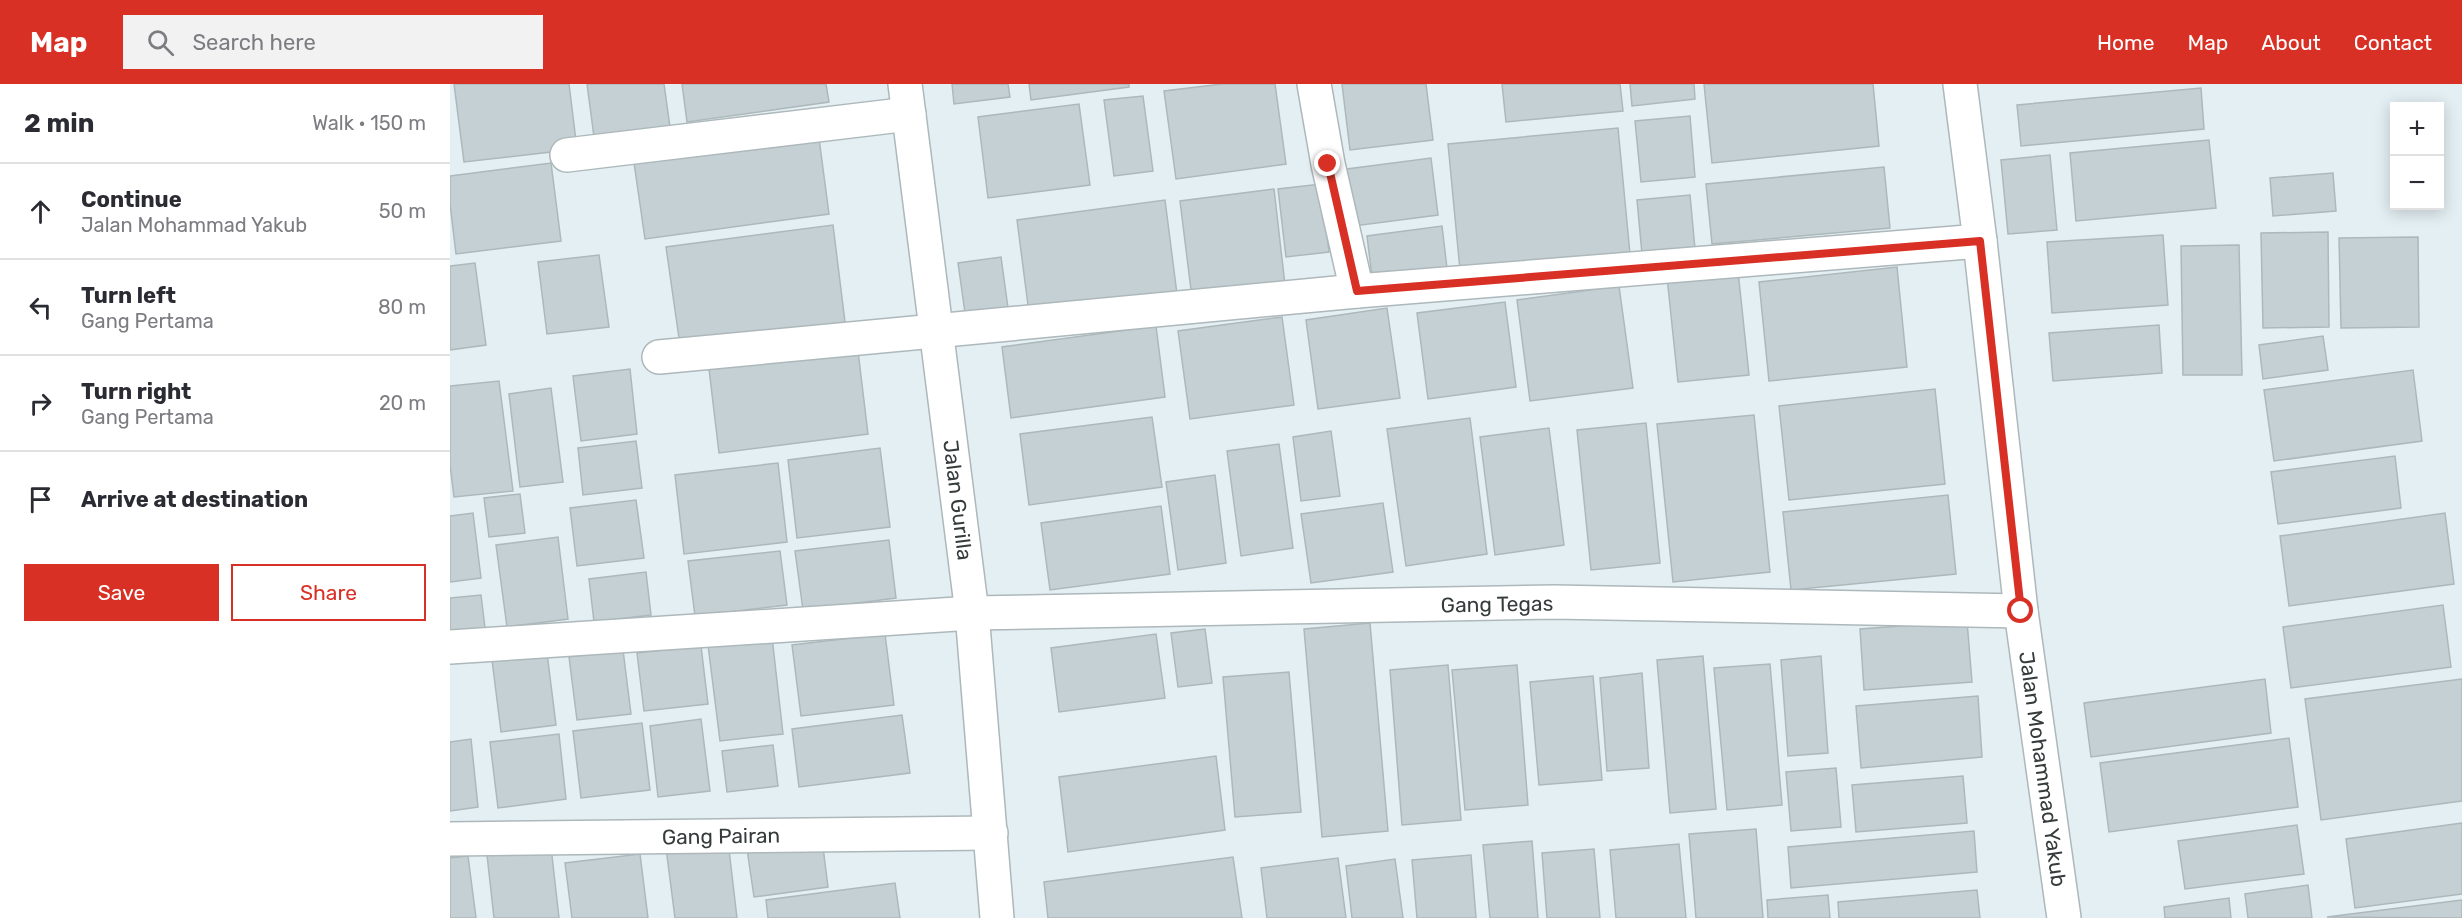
<!DOCTYPE html>
<html lang="en">
<head>
<meta charset="utf-8">
<style>
	:root { --surface:#fff; --page:#f2f2f3; --text:#2b2b33; --muted:#7c7c81; --line:#e1e1e2; --accent:#d93025 }
	body { margin:0; font-family:Rubik,sans-serif; background:var(--page); color:var(--text) }
	.controls { position:absolute; right:18px; top:18px; display:grid; overflow:hidden; border-radius:0px; box-shadow:0 3px 15px #0003 }
	.controls button { width:54px; height:54px; display:grid; place-items:center; padding:0; border:0; border-bottom:2px solid var(--line); background:var(--surface); color:var(--text); font:30px sans-serif }
	.stop { position:absolute; width:18px; height:18px; margin:-14px; border:4px solid #d93025; border-radius:50%; background:#fff }
	.stop.end { background:#d93025; border-color:#fff; box-shadow:0 2px 6px #0008 }
	.list { margin:0; padding:0; list-style:none }
	h2 { display:flex; justify-content:space-between; align-items:center; height:78px; margin:0; padding:0 24px; font-size:26px }
	h2 small { font-size:20px; font-weight:400; color:var(--muted) }
	.list li { display:grid; grid-template-columns:39px 1fr auto; gap:18px; align-items:center; box-sizing:border-box; height:96px; padding:0 24px; border-top:2px solid var(--line) }
	.list b { display:block; font-size:22px; white-space:nowrap }
	.list p { margin:0; font-size:20px; white-space:nowrap; color:var(--muted) }
	.list em { font-size:20px; font-style:normal; color:var(--muted) }
	.actions { display:flex; gap:12px; padding:18px 24px }
	.actions a { flex:1; padding:14px 0; border:2px solid var(--accent); border-radius:0px; text-align:center; font-size:21px; color:var(--accent) }
	.actions .main { background:var(--accent); color:#fff }
	.icon { flex:none; width:33px; height:33px; fill:none; stroke:currentColor; stroke-width:2; stroke-linecap:round; stroke-linejoin:round }
	.map { position:relative; flex:none; width:2012px; height:834px; overflow:hidden }
	header { display:flex; align-items:center; gap:36px; box-sizing:border-box; height:84px; padding:0 30px; background:var(--accent); color:#fff }
	header strong { font-size:28px }
	nav { display:flex; gap:33px; margin-inline-start:auto; font-size:21px }
	.search { width:420px; height:54px; background:var(--page); display:flex; align-items:center; gap:15px; box-sizing:border-box; padding:0 21px; border-radius:0px; color:var(--muted); font-size:22px }
	main { display:flex }
	aside { flex:1; background:var(--surface) }
	.map>svg:first-child { display:block }
</style>
</head>
<body>
<header>
<strong>Map</strong>
<div class="search"><svg class="icon" aria-label="search" viewBox="0 0 24 24"><circle cx="10" cy="10" r="6"/><path d="M15 15l6 6"/></svg>Search here</div>
<nav><a>Home</a><a>Map</a><a>About</a><a>Contact</a></nav>
</header>
<main>
<aside>
<h2>2 min<small>Walk · 150 m</small></h2>
<ul class="list">
<li><svg class="icon" aria-label="ahead" viewBox="0 0 24 24"><path d="M12 20V5M6 11l6-6 6 6"/></svg><div><b>Continue</b><p>Jalan Mohammad Yakub</p></div><em>50 m</em></li>
<li><svg class="icon" aria-label="left" viewBox="0 0 24 24"><path d="M17 20v-9H6M10 6l-5 5 5 5"/></svg><div><b>Turn left</b><p>Gang Pertama</p></div><em>80 m</em></li>
<li><svg class="icon" aria-label="right" viewBox="0 0 24 24"><path d="M7 20v-9h11M14 6l5 5-5 5"/></svg><div><b>Turn right</b><p>Gang Pertama</p></div><em>20 m</em></li>
<li><svg class="icon" aria-label="arrive" viewBox="0 0 24 24"><path d="M6 21V4h12l-3 4 3 4H6"/></svg><div><b>Arrive at destination</b></div></li>
</ul>
<div class="actions"><a class="main">Save</a><a>Share</a></div>
</aside>
<div class="map">
<svg width="2012" height="834" viewBox="0 0 2012 834">
	<rect width="100%" height="100%" fill="#e4eff3"/>
	<g fill="#c5d0d4" stroke="#adb8bb" stroke-width="1.5">
		<path d="M 4,0 L 119,0 L 127,65 L 14,78 Z"/>
		<path d="M 137,0 L 214,0 L 220,43 L 144,53 Z"/>
		<path d="M 232,0 L 376,0 L 379,18 L 237,38 Z"/>
		<path d="M 502,0 L 558,0 L 560,13 L 504,20 Z"/>
		<path d="M 579,0 L 679,0 L 679,3 L 581,16 Z"/>
		<path d="M 772,0 L 825,0 L 836,80 L 726,95 L 714,7 Z"/>
		<path d="M 892,0 L 976,0 L 983,56 L 900,66 Z"/>
		<path d="M 1052,0 L 1170,0 L 1173,27 L 1056,38 Z"/>
		<path d="M 1180,0 L 1244,0 L 1245,15 L 1182,22 Z"/>
		<path d="M 1254,0 L 1423,0 L 1429,62 L 1262,79 Z"/>
		<path d="M 1751,4 L 1754,45 L 1571,62 L 1567,21 Z"/>
		<path d="M 693,12 L 703,87 L 664,92 L 654,16 Z"/>
		<path d="M 629,20 L 640,101 L 538,114 L 528,33 Z"/>
		<path d="M 1240,32 L 1245,93 L 1191,98 L 1185,37 Z"/>
		<path d="M 367,39 L 379,130 L 195,155 L 182,65 Z"/>
		<path d="M 1168,44 L 1180,170 L 1010,186 L 998,60 Z"/>
		<path d="M 1759,56 L 1766,124 L 1626,137 L 1620,69 Z"/>
		<path d="M 1600,71 L 1607,146 L 1558,150 L 1551,76 Z"/>
		<path d="M 981,74 L 988,131 L 904,142 L 897,85 Z"/>
		<path d="M 101,79 L 111,157 L 6,170 L 0,120 L 0,92 Z"/>
		<path d="M 1434,83 L 1440,144 L 1262,160 L 1256,100 Z"/>
		<path d="M 1883,89 L 1886,127 L 1823,132 L 1820,94 Z"/>
		<path d="M 871,100 L 879,168 L 836,173 L 828,105 Z"/>
		<path d="M 824,105 L 835,201 L 742,214 L 730,117 Z"/>
		<path d="M 1240,111 L 1245,165 L 1192,170 L 1187,116 Z"/>
		<path d="M 715,116 L 727,210 L 579,229 L 567,136 Z"/>
		<path d="M 383,141 L 395,238 L 230,261 L 216,163 Z"/>
		<path d="M 992,142 L 997,184 L 922,193 L 917,152 Z"/>
		<path d="M 1878,148 L 1879,243 L 1813,244 L 1811,149 Z"/>
		<path d="M 1713,151 L 1718,221 L 1602,229 L 1597,158 Z"/>
		<path d="M 1968,153 L 1969,243 L 1891,244 L 1889,154 Z"/>
		<path d="M 1789,161 L 1792,291 L 1733,291 L 1731,162 Z"/>
		<path d="M 149,171 L 159,243 L 97,250 L 88,178 Z"/>
		<path d="M 551,173 L 559,231 L 516,236 L 508,179 Z"/>
		<path d="M 25,179 L 36,261 L 0,266 L 0,182 Z"/>
		<path d="M 1447,183 L 1457,283 L 1319,297 L 1309,198 Z"/>
		<path d="M 1288,187 L 1299,291 L 1228,298 L 1217,193 Z"/>
		<path d="M 1169,202 L 1183,304 L 1080,317 L 1067,216 Z"/>
		<path d="M 1055,218 L 1066,303 L 978,315 L 967,229 Z"/>
		<path d="M 937,224 L 950,314 L 868,325 L 856,236 Z"/>
		<path d="M 832,233 L 844,321 L 740,335 L 728,247 Z"/>
		<path d="M 1709,241 L 1712,289 L 1603,297 L 1599,249 Z"/>
		<path d="M 706,242 L 715,313 L 561,334 L 552,263 Z"/>
		<path d="M 1873,252 L 1878,286 L 1813,295 L 1809,261 Z"/>
		<path d="M 408,267 L 418,350 L 269,369 L 259,285 Z"/>
		<path d="M 180,285 L 187,350 L 131,357 L 123,292 Z"/>
		<path d="M 1963,286 L 1972,357 L 1824,377 L 1814,306 Z"/>
		<path d="M 49,297 L 63,407 L 4,413 L 0,381 L 0,302 Z"/>
		<path d="M 101,304 L 113,398 L 70,403 L 59,310 Z"/>
		<path d="M 1485,305 L 1495,400 L 1339,416 L 1329,322 Z"/>
		<path d="M 1304,331 L 1320,488 L 1223,498 L 1207,340 Z"/>
		<path d="M 702,333 L 712,403 L 579,421 L 570,350 Z"/>
		<path d="M 1020,334 L 1037,470 L 956,482 L 937,345 Z"/>
		<path d="M 1196,339 L 1210,479 L 1141,486 L 1127,346 Z"/>
		<path d="M 1099,344 L 1114,461 L 1045,471 L 1030,353 Z"/>
		<path d="M 881,347 L 890,412 L 851,417 L 843,353 Z"/>
		<path d="M 186,357 L 192,404 L 133,411 L 128,364 Z"/>
		<path d="M 829,360 L 843,464 L 791,472 L 777,367 Z"/>
		<path d="M 430,364 L 440,443 L 347,454 L 338,376 Z"/>
		<path d="M 1945,372 L 1951,424 L 1828,440 L 1821,388 Z"/>
		<path d="M 328,379 L 337,458 L 234,470 L 225,391 Z"/>
		<path d="M 765,391 L 776,479 L 728,486 L 716,398 Z"/>
		<path d="M 70,410 L 75,449 L 39,453 L 34,414 Z"/>
		<path d="M 1498,411 L 1506,490 L 1341,506 L 1333,428 Z"/>
		<path d="M 186,416 L 194,474 L 127,482 L 120,424 Z"/>
		<path d="M 933,419 L 943,488 L 861,499 L 851,430 Z"/>
		<path d="M 711,422 L 720,490 L 600,506 L 591,439 Z"/>
		<path d="M 23,429 L 31,494 L 0,498 L 0,432 Z"/>
		<path d="M 1995,429 L 2004,500 L 1839,522 L 1830,452 Z"/>
		<path d="M 108,453 L 118,535 L 57,543 L 46,461 Z"/>
		<path d="M 439,456 L 446,514 L 353,526 L 345,467 Z"/>
		<path d="M 330,467 L 337,521 L 245,532 L 238,477 Z"/>
		<path d="M 196,488 L 201,531 L 144,538 L 139,495 Z"/>
		<path d="M 31,511 L 35,544 L 0,548 L 0,514 Z"/>
		<path d="M 1993,521 L 2001,583 L 1841,604 L 1833,543 Z"/>
		<path d="M 1517,537 L 1522,598 L 1414,606 L 1410,545 Z"/>
		<path d="M 920,539 L 938,747 L 872,753 L 854,545 Z"/>
		<path d="M 755,545 L 762,599 L 728,603 L 721,549 Z"/>
		<path d="M 435,550 L 444,621 L 351,632 L 342,561 Z"/>
		<path d="M 706,550 L 715,614 L 609,628 L 601,564 Z"/>
		<path d="M 322,553 L 333,650 L 270,657 L 258,561 Z"/>
		<path d="M 251,562 L 258,620 L 194,627 L 187,569 Z"/>
		<path d="M 173,566 L 181,630 L 127,636 L 119,573 Z"/>
		<path d="M 97,569 L 106,641 L 51,648 L 42,576 Z"/>
		<path d="M 1253,572 L 1266,725 L 1220,729 L 1207,576 Z"/>
		<path d="M 1371,572 L 1378,669 L 1338,672 L 1331,576 Z"/>
		<path d="M 1320,580 L 1332,721 L 1277,726 L 1264,584 Z"/>
		<path d="M 998,581 L 1011,736 L 952,741 L 940,586 Z"/>
		<path d="M 1067,581 L 1078,721 L 1015,726 L 1002,586 Z"/>
		<path d="M 839,588 L 851,728 L 785,733 L 773,593 Z"/>
		<path d="M 1192,589 L 1199,684 L 1157,687 L 1150,594 Z"/>
		<path d="M 1143,592 L 1152,696 L 1089,701 L 1080,598 Z"/>
		<path d="M 1815,595 L 1821,649 L 1641,673 L 1634,619 Z"/>
		<path d="M 2012,595 L 2012,717 L 1871,736 L 1855,615 Z"/>
		<path d="M 1528,612 L 1532,673 L 1411,684 L 1406,622 Z"/>
		<path d="M 452,631 L 460,689 L 349,703 L 342,645 Z"/>
		<path d="M 251,635 L 260,707 L 208,713 L 200,642 Z"/>
		<path d="M 192,639 L 200,706 L 131,714 L 123,647 Z"/>
		<path d="M 109,650 L 116,715 L 48,724 L 40,658 Z"/>
		<path d="M 1839,654 L 1848,723 L 1659,748 L 1650,679 Z"/>
		<path d="M 21,655 L 28,723 L 0,727 L 0,658 Z"/>
		<path d="M 323,661 L 328,702 L 277,708 L 272,667 Z"/>
		<path d="M 766,672 L 775,746 L 618,768 L 609,693 Z"/>
		<path d="M 1386,684 L 1391,743 L 1341,747 L 1336,688 Z"/>
		<path d="M 1513,692 L 1517,739 L 1406,748 L 1402,701 Z"/>
		<path d="M 2012,739 L 2012,810 L 1905,824 L 1896,755 Z"/>
		<path d="M 1847,741 L 1854,790 L 1735,805 L 1728,757 Z"/>
		<path d="M 1306,745 L 1313,834 L 1246,834 L 1239,750 Z"/>
		<path d="M 1524,747 L 1527,788 L 1341,804 L 1338,763 Z"/>
		<path d="M 372,755 L 378,803 L 304,813 L 297,765 Z"/>
		<path d="M 278,757 L 287,834 L 225,834 L 216,764 Z"/>
		<path d="M 1082,757 L 1088,834 L 1040,834 L 1033,761 Z"/>
		<path d="M 1229,760 L 1236,834 L 1166,834 L 1160,766 Z"/>
		<path d="M 101,763 L 109,834 L 44,834 L 37,771 Z"/>
		<path d="M 1144,765 L 1150,834 L 1097,834 L 1092,769 Z"/>
		<path d="M 190,770 L 198,834 L 122,834 L 115,779 Z"/>
		<path d="M 1021,771 L 1026,834 L 967,834 L 962,776 Z"/>
		<path d="M 18,772 L 26,834 L 0,834 L 0,774 Z"/>
		<path d="M 783,773 L 792,834 L 598,834 L 594,798 Z"/>
		<path d="M 888,774 L 896,834 L 817,834 L 811,784 Z"/>
		<path d="M 945,775 L 953,834 L 902,834 L 896,782 Z"/>
		<path d="M 445,799 L 450,834 L 318,834 L 316,816 Z"/>
		<path d="M 1858,801 L 1862,834 L 1798,834 L 1795,810 Z"/>
		<path d="M 1527,806 L 1530,834 L 1389,834 L 1388,818 Z"/>
		<path d="M 1378,811 L 1380,834 L 1318,834 L 1317,816 Z"/>
		<path d="M 1779,814 L 1781,834 L 1715,834 L 1714,823 Z"/>
		<path d="M 2012,816 L 2012,834 L 1877,833 Z"/>
	</g>
	<g fill="none" stroke-linecap="round" stroke-linejoin="round">
		<g stroke="#adb8bb" stroke-width="36">
			<g id="minor">
				<path d="M 864,0 L 878,80 L 907,207 L 1530,157"/>
				<path d="M 1510,0 L 1530,157 L 1571,527 L 1614,834"/>
				<path d="M 117,71 L 459,30"/>
				<path d="M 209,273 L 907,207"/>
				<path d="M 0,563 L 522,529 L 1104,518 L 1571,527"/>
				<path d="M 0,755 L 541,749"/>
			</g>
		</g>
		<g stroke="#adb8bb" stroke-width="36">
			<path id="tertiary" d="M 455,0 L 522,529 L 547,834"/>
		</g>
		<use href="#minor" stroke="#fff" stroke-width="33"/>
		<use href="#tertiary" stroke="#fff" stroke-width="33"/>
	</g>
	<g fill="none" stroke-linecap="round" stroke-linejoin="round">
		<path stroke="#d93025" stroke-width="8" d="M 878,80 L 907,207 L 1530,157 L 1571,527"/>
	</g>
	<g text-anchor="middle" dominant-baseline="central" stroke-width="4.5" stroke-linejoin="round" paint-order="stroke">
		<g font-size="21" fill="#363b3c" stroke="#fff">
			<text transform="translate(508 416) rotate(83)">Jalan Gurilla</text>
			<text transform="translate(1047 520) rotate(-1)">Gang Tegas</text>
			<text transform="translate(1593 685) rotate(82)">Jalan Mohammad Yakub</text>
			<text transform="translate(271 752) rotate(-1)">Gang Pairan</text>
		</g>
	</g>
</svg>
<div class="controls">
<button>+</button>
<button>−</button>
</div>
<div class="stop" style="left:1571px;top:527px"></div>
<div class="stop end" style="left:878px;top:80px"></div>
</div>
</main>
</body>
</html>
